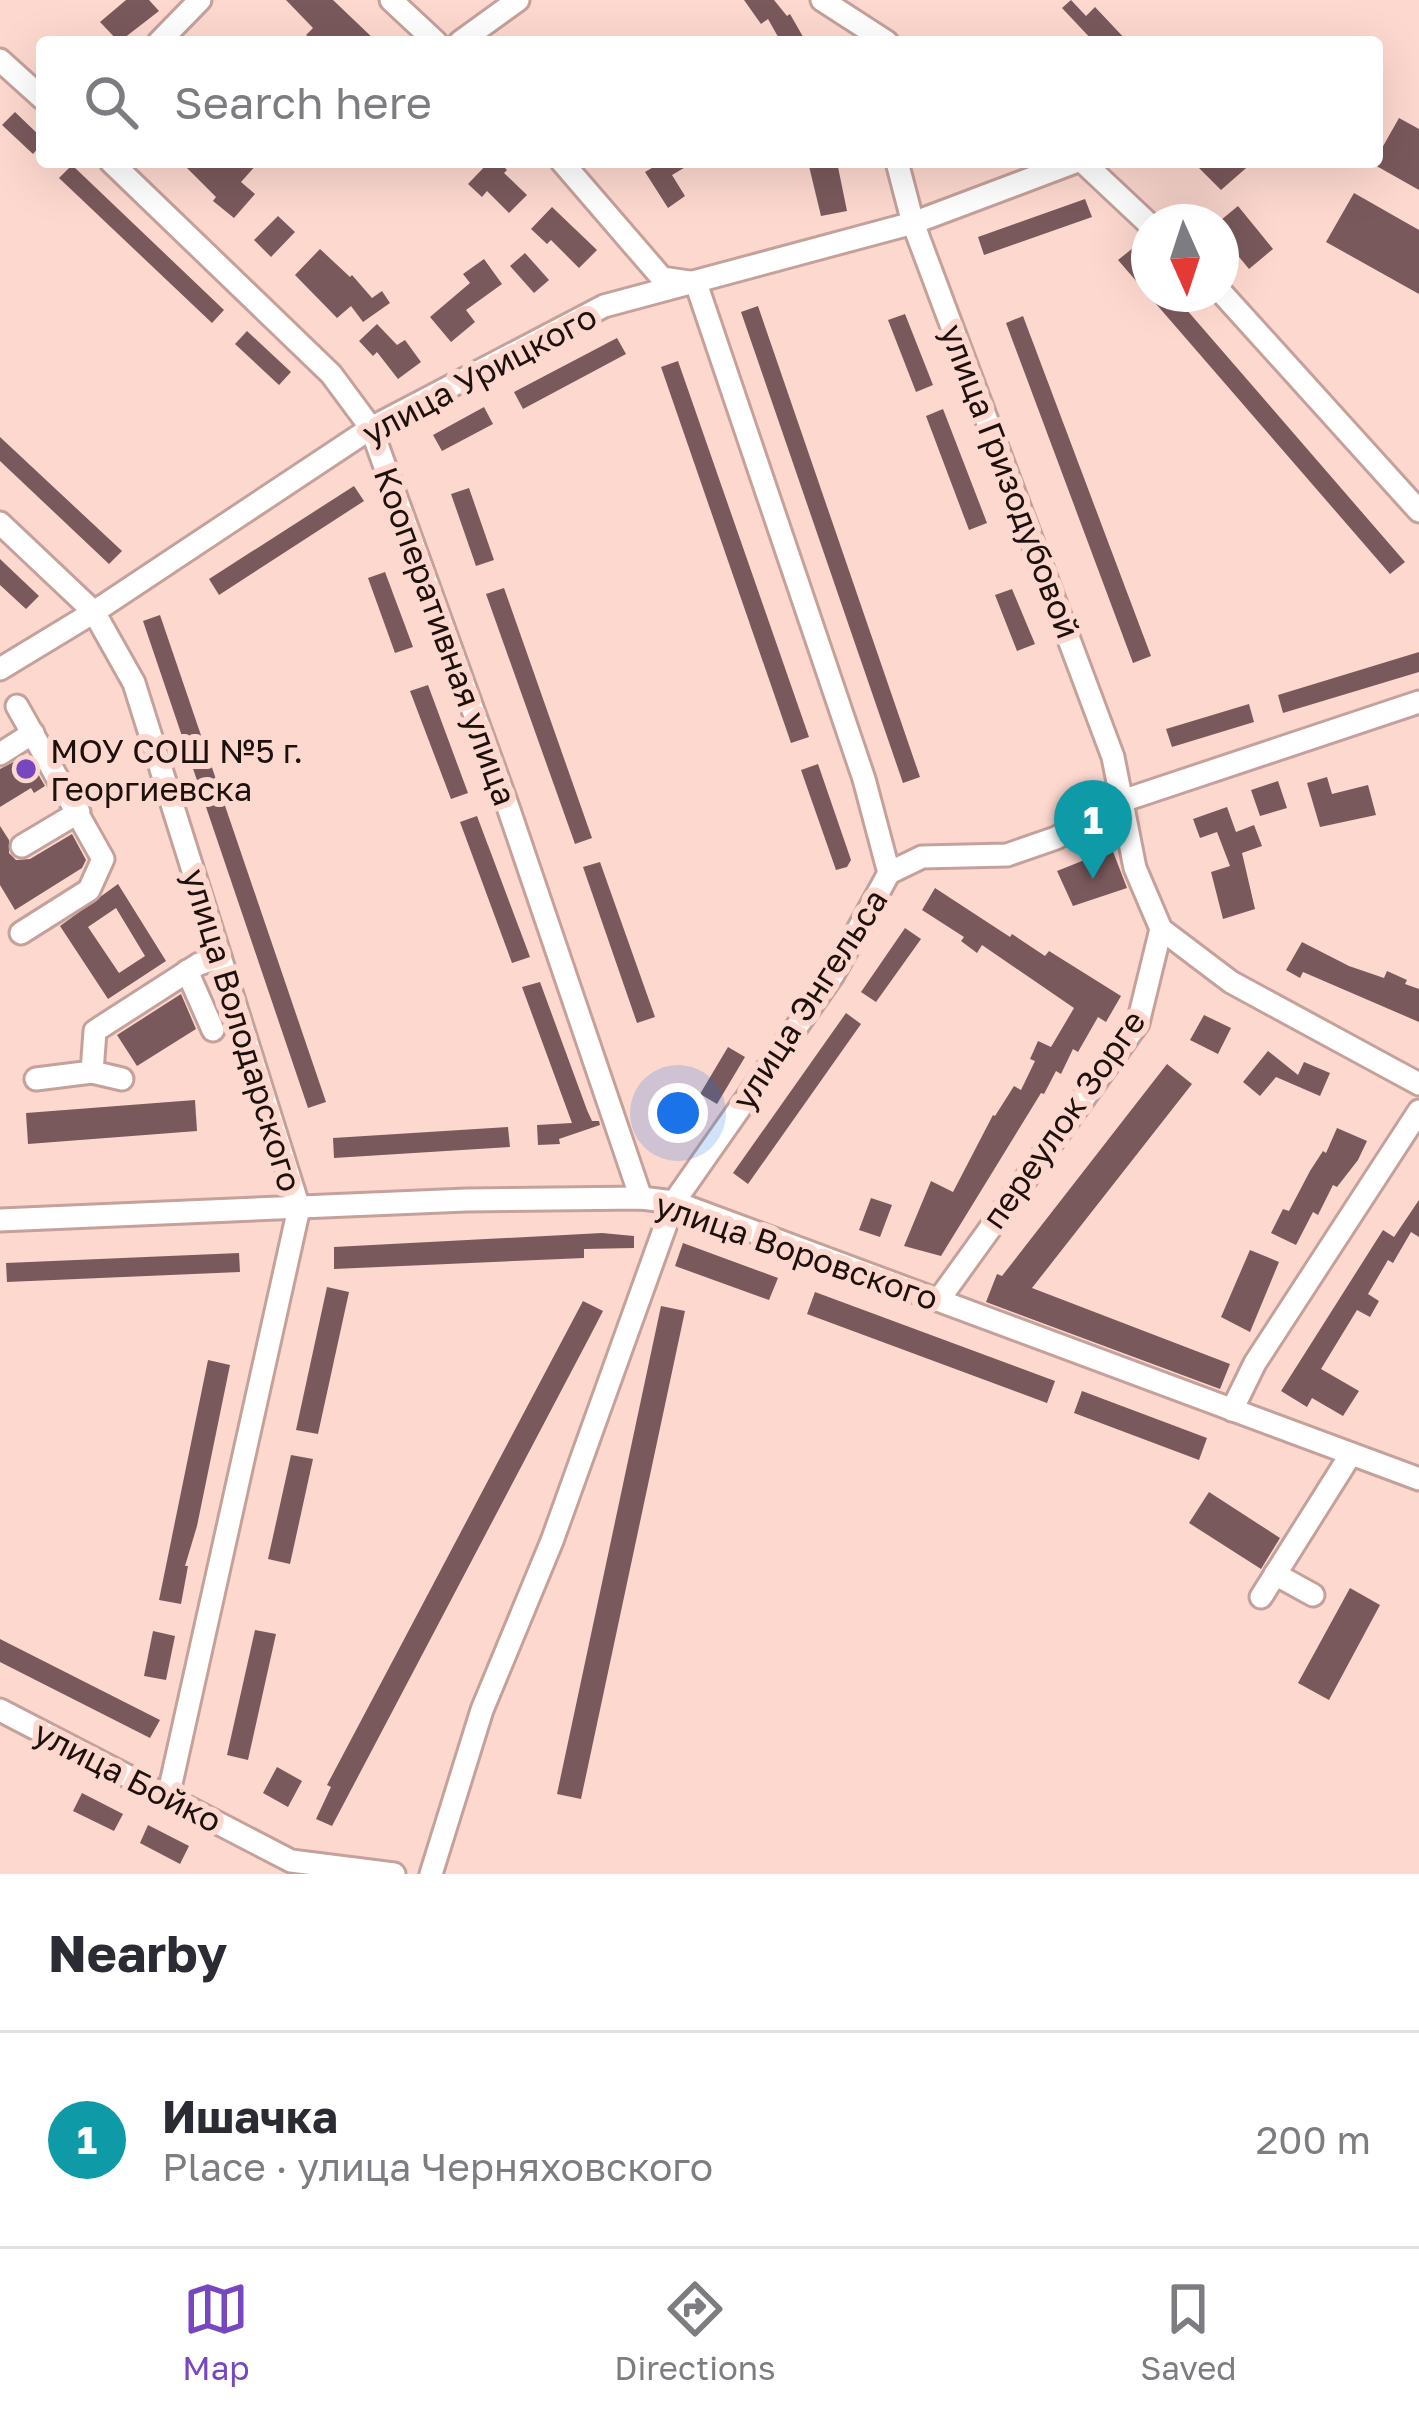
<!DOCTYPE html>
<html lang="en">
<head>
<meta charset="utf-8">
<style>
	:root { --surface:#fff; --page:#f7f7f7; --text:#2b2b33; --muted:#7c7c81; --line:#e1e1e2; --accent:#7747bf }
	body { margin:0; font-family:"Golos Text",sans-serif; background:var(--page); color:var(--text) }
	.compass { position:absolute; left:1131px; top:204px; width:108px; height:108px; border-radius:50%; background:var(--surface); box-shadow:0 12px 48px #0002; rotate:177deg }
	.you { position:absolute; left:678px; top:1113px; width:42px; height:42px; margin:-30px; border:9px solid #fff; border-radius:50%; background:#1a73e8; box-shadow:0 0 0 18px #1a73e833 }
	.badge { display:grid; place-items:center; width:78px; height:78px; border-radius:50%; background:var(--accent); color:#fff; font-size:39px; font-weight:700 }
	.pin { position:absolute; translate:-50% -99px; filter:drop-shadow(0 3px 6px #0008) }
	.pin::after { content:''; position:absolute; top:63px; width:42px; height:36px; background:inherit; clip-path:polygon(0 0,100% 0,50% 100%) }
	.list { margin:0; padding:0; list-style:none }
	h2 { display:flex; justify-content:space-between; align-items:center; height:156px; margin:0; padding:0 48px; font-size:51px }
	h2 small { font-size:39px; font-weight:400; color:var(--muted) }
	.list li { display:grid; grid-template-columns:78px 1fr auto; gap:36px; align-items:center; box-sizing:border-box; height:216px; padding:0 48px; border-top:3px solid var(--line) }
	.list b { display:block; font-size:45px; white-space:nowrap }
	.list p { margin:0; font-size:39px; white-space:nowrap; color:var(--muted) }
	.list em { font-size:39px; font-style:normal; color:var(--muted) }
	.icon { flex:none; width:66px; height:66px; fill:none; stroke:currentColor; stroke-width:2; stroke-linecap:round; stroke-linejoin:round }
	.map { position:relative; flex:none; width:1419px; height:1874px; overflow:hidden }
	.search { position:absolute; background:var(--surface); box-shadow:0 12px 48px #0002; left:36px; right:36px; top:36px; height:132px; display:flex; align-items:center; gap:30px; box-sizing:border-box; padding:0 42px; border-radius:12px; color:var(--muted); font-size:45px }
	.sheet { height:372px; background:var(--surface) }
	nav { display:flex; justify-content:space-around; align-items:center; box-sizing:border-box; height:168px; border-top:3px solid var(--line); background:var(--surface); font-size:33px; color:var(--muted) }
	nav a { display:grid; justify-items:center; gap:6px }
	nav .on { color:var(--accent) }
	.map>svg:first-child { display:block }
</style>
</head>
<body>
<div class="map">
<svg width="1419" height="1874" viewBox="0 0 1419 1874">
	<rect width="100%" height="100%" fill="#fdd8cf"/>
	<g fill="#7a595c" fill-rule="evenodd">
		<path d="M 126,0 L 149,0 L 159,11 L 119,42 L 100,22 Z"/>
		<path d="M 286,0 L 333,0 L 377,42 L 315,42 L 306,35 L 313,28 Z"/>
		<path d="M 744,0 L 774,0 L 787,16 L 790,14 L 806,42 L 781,42 L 768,19 L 761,24 Z"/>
		<path d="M 1071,0 L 1086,16 L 1095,7 L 1128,42 L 1094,42 L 1062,8 Z"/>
		<path d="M 15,112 L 42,138 L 42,144 L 33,154 L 2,125 Z"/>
		<path d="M 1399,118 L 1419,129 L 1419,190 L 1373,164 Z"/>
		<path d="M 181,162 L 259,162 L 241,182 L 255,194 L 234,218 L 213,201 L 216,197 Z"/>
		<path d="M 489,162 L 499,162 L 507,170 L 504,173 L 527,195 L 509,213 L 487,191 L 482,197 L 468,184 Z"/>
		<path d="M 662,162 L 694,162 L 672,175 L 685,196 L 668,208 L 645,172 Z"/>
		<path d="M 808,162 L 837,162 L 847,211 L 821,216 Z"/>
		<path d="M 1193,162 L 1253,162 L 1221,190 Z"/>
		<path d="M 72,165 L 224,310 L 212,323 L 59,178 Z"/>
		<path d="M 1354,193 L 1419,230 L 1419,294 L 1326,242 Z"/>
		<path d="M 1085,199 L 1092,217 L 984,255 L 978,237 Z"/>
		<path d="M 1238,206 L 1273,249 L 1249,269 L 1221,235 L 1221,220 Z"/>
		<path d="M 552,207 L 597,250 L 579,268 L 551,240 L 547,244 L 531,229 Z"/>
		<path d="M 278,216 L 295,232 L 271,257 L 254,240 Z"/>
		<path d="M 1133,248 L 1149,267 L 1149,294 L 1173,294 L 1405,562 L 1390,574 L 1118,260 Z"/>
		<path d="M 320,249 L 350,277 L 352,275 L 372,298 L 382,291 L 390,303 L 363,322 L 351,306 L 337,318 L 295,275 Z"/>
		<path d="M 525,253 L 549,280 L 534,293 L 510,266 Z"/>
		<path d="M 484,259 L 502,284 L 466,310 L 475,322 L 451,342 L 430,317 L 470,283 L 463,274 Z"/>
		<path d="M 758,306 L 920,777 L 903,783 L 741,312 Z"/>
		<path d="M 905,314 L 933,385 L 916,392 L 888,320 Z"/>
		<path d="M 1023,316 L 1151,656 L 1133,663 L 1006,323 Z"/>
		<path d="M 377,324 L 397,345 L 405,340 L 421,362 L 398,379 L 377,352 L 373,356 L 359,341 Z"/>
		<path d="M 247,331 L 291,372 L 279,385 L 235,344 Z"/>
		<path d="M 617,338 L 626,354 L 523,409 L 514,392 Z"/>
		<path d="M 678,361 L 809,737 L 791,743 L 661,367 Z"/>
		<path d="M 484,407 L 493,424 L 442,451 L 433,435 Z"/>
		<path d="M 943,409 L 987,523 L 969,530 L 926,416 Z"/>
		<path d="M 0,437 L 122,551 L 109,564 L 0,461 Z"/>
		<path d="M 354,486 L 364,501 L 219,595 L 209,579 Z"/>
		<path d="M 469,488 L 494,560 L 476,566 L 451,494 Z"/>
		<path d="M 0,559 L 39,596 L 26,609 L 0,585 Z"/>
		<path d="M 385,572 L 413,647 L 395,653 L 368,578 Z"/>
		<path d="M 504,588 L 592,838 L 575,844 L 486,594 Z"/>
		<path d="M 1012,589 L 1035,644 L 1017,651 L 995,595 Z"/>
		<path d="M 160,615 L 326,1102 L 308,1108 L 143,621 Z"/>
		<path d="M 1419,652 L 1419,672 L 1283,713 L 1278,695 Z"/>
		<path d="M 428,685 L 468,793 L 451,799 L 410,691 Z"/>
		<path d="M 1249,704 L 1254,722 L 1172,747 L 1166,729 Z"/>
		<path d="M 27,755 L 45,786 L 34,793 L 31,788 L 0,807 L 0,769 Z"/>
		<path d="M 818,764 L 851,860 L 847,867 L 836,870 L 801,770 Z"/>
		<path d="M 1327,777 L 1332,794 L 1368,785 L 1376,815 L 1320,827 L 1307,783 Z"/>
		<path d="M 1278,781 L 1287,808 L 1260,816 L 1251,790 Z"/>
		<path d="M 1227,807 L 1236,832 L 1254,825 L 1262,846 L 1242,853 L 1255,909 L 1223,919 L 1211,872 L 1230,866 L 1217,832 L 1200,838 L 1193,819 Z"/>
		<path d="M 477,816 L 530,957 L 512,963 L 460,822 Z"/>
		<path d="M 0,826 L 9,840 L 9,853 L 16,860 L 30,859 L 72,834 L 86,860 L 82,868 L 15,910 L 0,885 Z"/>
		<path d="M 1112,849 L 1127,888 L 1073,906 L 1057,871 Z"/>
		<path d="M 600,862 L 655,1017 L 637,1023 L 583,867 Z"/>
		<path d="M 118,884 L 166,961 L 108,999 L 60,926 ZM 116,908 L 145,956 L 119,973 L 88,927 Z"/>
		<path d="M 935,888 L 1010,937 L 1012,934 L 1045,956 L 1049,951 L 1121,996 L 1106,1022 L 1098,1017 L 1078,1052 L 1073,1049 L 1061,1074 L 1056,1071 L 1044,1094 L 1041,1093 L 941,1256 L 904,1246 L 931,1181 L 953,1192 L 993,1115 L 995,1116 L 1014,1086 L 1021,1090 L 1035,1061 L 1030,1059 L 1038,1041 L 1051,1047 L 1074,1008 L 982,945 L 977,953 L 961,941 L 964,937 L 922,910 Z"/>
		<path d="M 905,928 L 921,939 L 876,1002 L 861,992 Z"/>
		<path d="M 1302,942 L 1349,966 L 1384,978 L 1387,971 L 1407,980 L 1405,984 L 1419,989 L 1419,1022 L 1303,972 L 1300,978 L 1286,970 Z"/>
		<path d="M 540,982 L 587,1110 L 592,1121 L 599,1121 L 600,1125 L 559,1139 L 560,1144 L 538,1145 L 537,1125 L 572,1123 L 522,987 Z"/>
		<path d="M 181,994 L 196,1029 L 137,1066 L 117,1035 Z"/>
		<path d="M 846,1013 L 861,1024 L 748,1184 L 733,1173 Z"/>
		<path d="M 1204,1015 L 1231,1028 L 1218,1054 L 1190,1040 Z"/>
		<path d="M 728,1047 L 745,1057 L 717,1104 L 700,1094 Z"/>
		<path d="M 1268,1051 L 1298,1075 L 1304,1062 L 1330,1073 L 1320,1096 L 1276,1077 L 1260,1096 L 1243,1082 Z"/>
		<path d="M 1167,1064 L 1192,1084 L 1032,1288 L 1230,1364 L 1220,1389 L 986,1302 L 997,1274 L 1002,1276 Z"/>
		<path d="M 195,1100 L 197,1131 L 28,1144 L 26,1113 Z"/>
		<path d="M 508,1127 L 510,1147 L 334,1158 L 333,1138 Z"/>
		<path d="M 1337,1128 L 1367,1141 L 1358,1160 L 1337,1187 L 1333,1185 L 1318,1215 L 1313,1212 L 1296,1245 L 1271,1233 L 1283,1209 L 1289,1211 L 1310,1171 L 1323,1151 L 1326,1153 Z"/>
		<path d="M 871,1198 L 892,1205 L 880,1237 L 859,1230 Z"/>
		<path d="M 1419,1200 L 1419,1237 L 1411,1232 L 1393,1263 L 1388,1260 L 1368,1294 L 1379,1301 L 1370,1317 L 1357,1310 L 1321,1369 L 1359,1391 L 1343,1416 L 1312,1398 L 1307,1407 L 1281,1391 L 1383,1230 L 1394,1237 Z"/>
		<path d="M 602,1233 L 634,1236 L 634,1248 L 584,1249 L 584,1258 L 334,1269 L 334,1247 Z"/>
		<path d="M 683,1243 L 778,1278 L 769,1300 L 675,1266 Z"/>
		<path d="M 1250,1250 L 1279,1262 L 1250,1332 L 1221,1317 Z"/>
		<path d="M 239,1253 L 240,1272 L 7,1282 L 6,1263 Z"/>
		<path d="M 327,1287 L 349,1292 L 318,1434 L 296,1430 Z"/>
		<path d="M 815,1292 L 1055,1381 L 1047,1403 L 807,1314 Z"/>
		<path d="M 583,1301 L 603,1311 L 589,1338 L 332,1826 L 316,1819 L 331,1787 L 327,1785 Z"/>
		<path d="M 661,1306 L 685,1311 L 581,1799 L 557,1794 Z"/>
		<path d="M 208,1360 L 230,1365 L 197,1526 L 185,1566 L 188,1566 L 181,1604 L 159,1600 Z"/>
		<path d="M 1082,1391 L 1207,1438 L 1199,1460 L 1074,1413 Z"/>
		<path d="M 291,1455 L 313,1459 L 290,1564 L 268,1559 Z"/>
		<path d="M 1209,1492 L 1280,1538 L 1261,1569 L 1189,1523 Z"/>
		<path d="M 1350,1588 L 1380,1605 L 1329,1700 L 1298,1683 Z"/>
		<path d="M 255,1630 L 276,1634 L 248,1760 L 227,1755 Z"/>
		<path d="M 153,1631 L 175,1636 L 166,1680 L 144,1676 Z"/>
		<path d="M 0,1639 L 160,1720 L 150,1738 L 0,1662 Z"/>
		<path d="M 277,1767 L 302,1781 L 288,1807 L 263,1793 Z"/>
		<path d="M 82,1793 L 123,1814 L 114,1831 L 73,1811 Z"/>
		<path d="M 148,1825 L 189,1846 L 180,1864 L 140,1843 Z"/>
	</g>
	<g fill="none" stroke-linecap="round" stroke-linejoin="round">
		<g stroke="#c4a19a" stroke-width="27">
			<g id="minor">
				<path d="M 391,0 L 436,42"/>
				<path d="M 822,0 L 887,42"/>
				<path d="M 159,42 L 200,0"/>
				<path d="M 460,42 L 518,0"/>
				<path d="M 0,60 L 42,98"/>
				<path d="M 111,162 L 331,374 L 371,428 L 508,807 L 641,1198"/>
				<path d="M 897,162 L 913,223 L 1113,757 L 1135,868 L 1161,929 L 1231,982 L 1419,1084"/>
				<path d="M 1083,162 L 1149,224"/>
				<path d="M 1221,292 L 1419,511"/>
				<path d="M 0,523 L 94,612 L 134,683 L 299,1208 L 168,1797"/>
				<path d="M 0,669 L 94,612 L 371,428 L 604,306 L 913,223 L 1075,162"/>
				<path d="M 17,706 L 103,859 L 89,890 L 21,933"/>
				<path d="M 0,754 L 33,733"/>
				<path d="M 22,846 L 79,812"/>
				<path d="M 889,873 L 922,857 L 1007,855 L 1056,838 L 1122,801 L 1419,702"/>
				<path d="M 187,971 L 213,1030"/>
				<path d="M 92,1072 L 122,1079"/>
				<path d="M 36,1079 L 92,1072 L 95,1031 L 199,964 L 220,957"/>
				<path d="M 0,1220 L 466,1200 L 641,1198 L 674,1202 L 1419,1479"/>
				<path d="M 940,1298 L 1138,1023 L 1161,929"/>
				<path d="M 1232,1410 L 1255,1363 L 1419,1111"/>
				<path d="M 1275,1574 L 1313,1595"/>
				<path d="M 1261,1597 L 1351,1454"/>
				<path d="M 0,1710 L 291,1861 L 394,1874"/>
				<path d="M 431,1874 L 482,1710 L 552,1541 L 674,1202 L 833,975 L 889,873 L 864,779 L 696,283 L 662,278 L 562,162"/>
			</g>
		</g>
		<use href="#minor" stroke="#fff" stroke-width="21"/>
	</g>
	<circle fill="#7747bf" stroke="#fdd8cf" stroke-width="4.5" cx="26" cy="769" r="12"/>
	<g text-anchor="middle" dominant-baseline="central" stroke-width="12" stroke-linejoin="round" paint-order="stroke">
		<g font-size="33" fill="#1d110e" stroke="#fdd8cf">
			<text transform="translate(479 374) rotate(-28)">улица Урицкого</text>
			<text transform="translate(1011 481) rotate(69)">улица Гризодубовой</text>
			<text transform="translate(446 636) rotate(70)">Кооперативная улица</text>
			<text transform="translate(809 999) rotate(-57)">улица Энгельса</text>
			<text transform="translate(243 1030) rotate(73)">улица Володарского</text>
			<text transform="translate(1063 1119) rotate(-55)">переулок Зорге</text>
			<text transform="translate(797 1251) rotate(19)">улица Воровского</text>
			<text transform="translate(128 1776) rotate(27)">улица Бойко</text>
		</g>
		<g font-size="33" fill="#1d110e" stroke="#fdd8cf" text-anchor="start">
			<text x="50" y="750">МОУ СОШ №5 г.<tspan x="50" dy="38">Георгиевска</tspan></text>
		</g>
	</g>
</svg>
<svg class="compass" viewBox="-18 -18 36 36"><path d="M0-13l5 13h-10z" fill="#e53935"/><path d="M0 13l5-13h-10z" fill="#7c7c81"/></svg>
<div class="you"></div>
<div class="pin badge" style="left:1093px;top:879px;background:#0f9aa8">1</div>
<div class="search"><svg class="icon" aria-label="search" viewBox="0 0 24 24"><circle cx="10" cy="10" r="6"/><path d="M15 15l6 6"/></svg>Search here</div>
</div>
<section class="sheet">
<h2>Nearby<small></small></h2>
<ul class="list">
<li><span class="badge" style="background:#0f9aa8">1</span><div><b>Ишачка</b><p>Place · улица Черняховского</p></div><em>200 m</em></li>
</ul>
</section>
<nav>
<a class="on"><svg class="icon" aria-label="map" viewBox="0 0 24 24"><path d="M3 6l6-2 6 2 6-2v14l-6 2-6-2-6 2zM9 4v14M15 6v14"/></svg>Map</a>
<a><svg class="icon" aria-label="directions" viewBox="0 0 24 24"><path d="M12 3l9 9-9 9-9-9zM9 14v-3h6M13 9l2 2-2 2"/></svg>Directions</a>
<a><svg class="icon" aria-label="saved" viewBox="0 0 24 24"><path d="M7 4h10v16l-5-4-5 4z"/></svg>Saved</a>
</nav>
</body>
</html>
